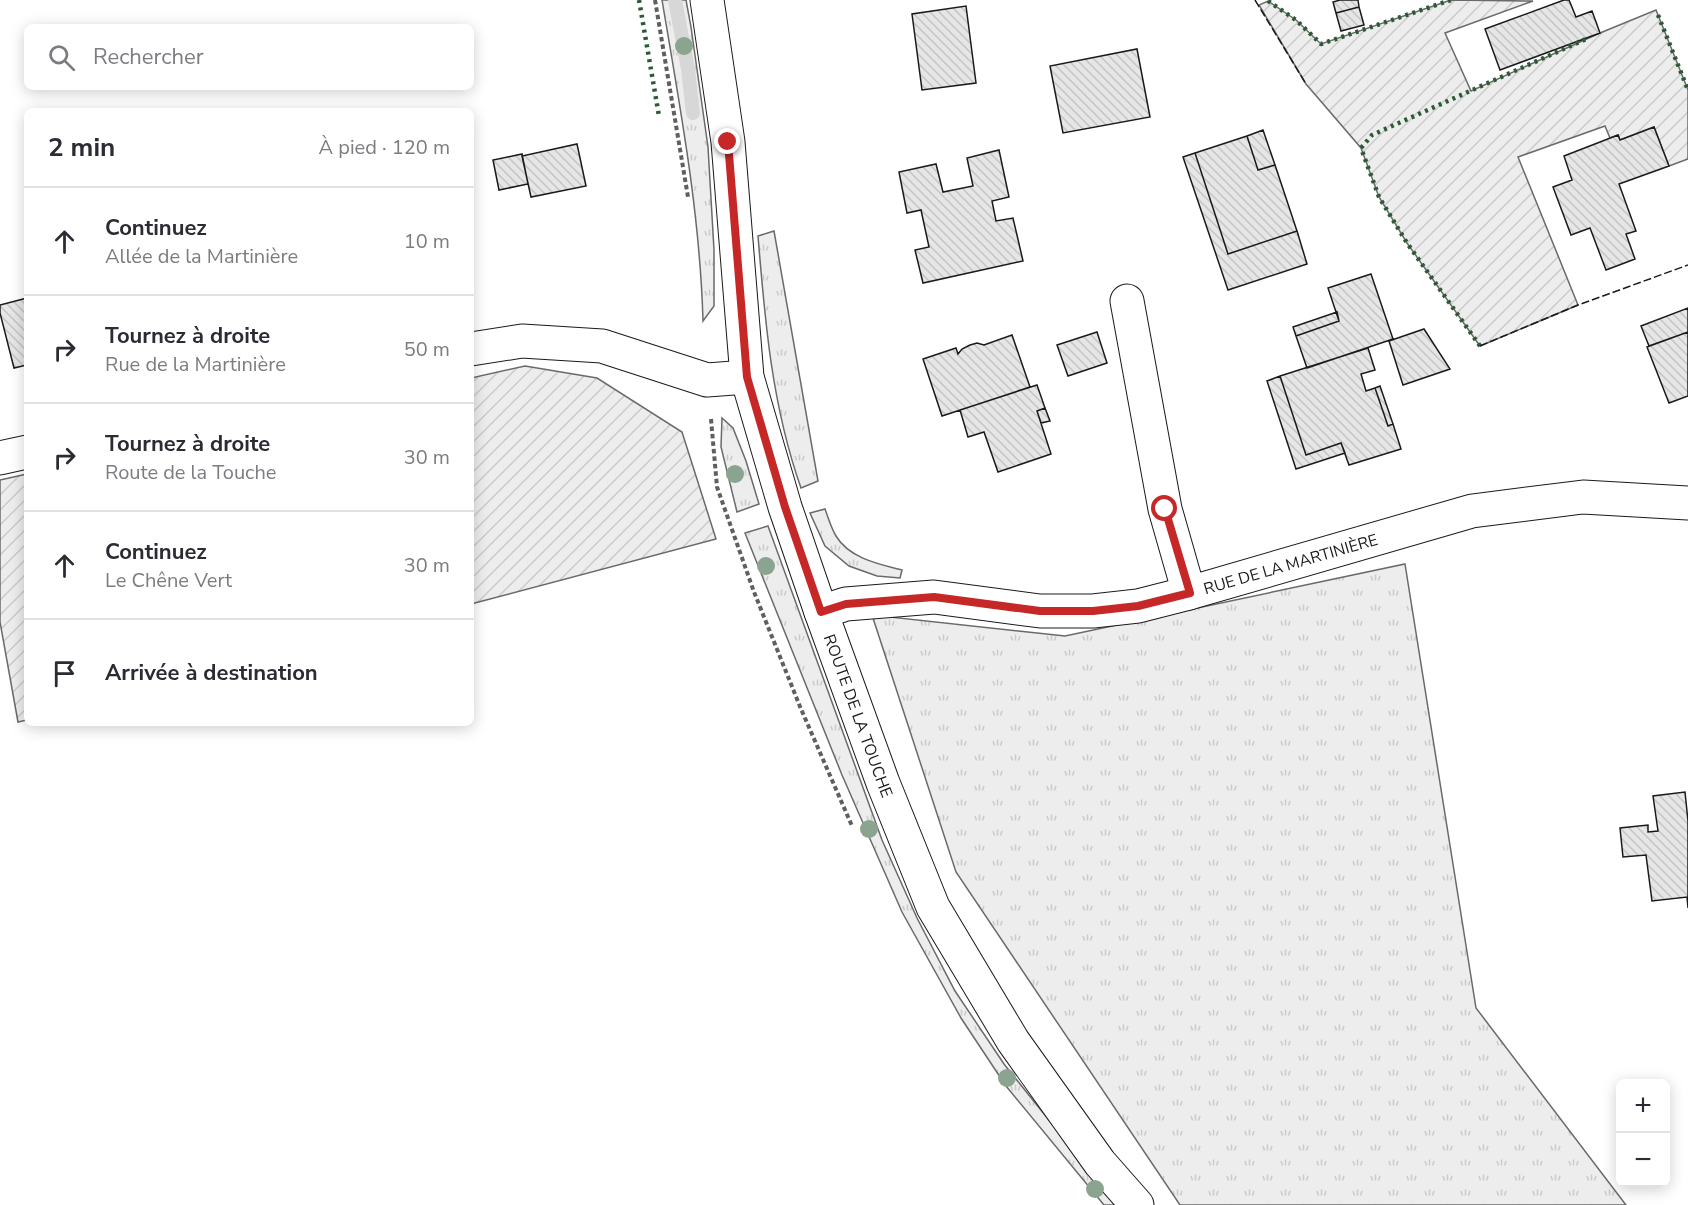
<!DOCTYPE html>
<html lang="fr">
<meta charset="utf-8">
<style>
body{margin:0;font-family:"Nunito Sans",sans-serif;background:#f2f2f3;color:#2b2b33}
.controls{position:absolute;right:18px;bottom:18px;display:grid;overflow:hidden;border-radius:9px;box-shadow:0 3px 15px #0003}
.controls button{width:54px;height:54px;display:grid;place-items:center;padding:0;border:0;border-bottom:2px solid #e1e1e2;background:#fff;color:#2b2b33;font:30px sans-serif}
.stop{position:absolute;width:18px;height:18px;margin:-14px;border:4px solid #c62828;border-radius:50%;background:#fff}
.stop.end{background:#c62828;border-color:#fff;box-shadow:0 2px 6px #0008}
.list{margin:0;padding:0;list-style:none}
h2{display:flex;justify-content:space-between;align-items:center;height:78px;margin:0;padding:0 24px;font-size:26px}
h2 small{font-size:20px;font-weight:400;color:#7c7c81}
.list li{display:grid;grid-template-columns:39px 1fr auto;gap:18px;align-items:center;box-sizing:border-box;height:108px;padding:0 24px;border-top:2px solid #e1e1e2}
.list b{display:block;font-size:22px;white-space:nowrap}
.list p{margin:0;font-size:20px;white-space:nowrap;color:#7c7c81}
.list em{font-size:20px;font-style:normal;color:#7c7c81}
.icon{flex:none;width:33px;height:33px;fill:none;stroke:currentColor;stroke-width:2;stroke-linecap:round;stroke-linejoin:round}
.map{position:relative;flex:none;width:1688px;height:1205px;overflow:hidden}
.search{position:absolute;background:#fff;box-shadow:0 3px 15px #0003;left:24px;top:24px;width:450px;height:66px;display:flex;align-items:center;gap:15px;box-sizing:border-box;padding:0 21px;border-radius:9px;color:#7c7c81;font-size:22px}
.panel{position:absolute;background:#fff;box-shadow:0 3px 15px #0003;left:24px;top:108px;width:450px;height:618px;border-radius:9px}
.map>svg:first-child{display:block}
.grass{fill:url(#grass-tufts);stroke:#6a6a6a;stroke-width:1.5}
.garden{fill:url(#garden-furrows);stroke:#6a6a6a;stroke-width:1.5}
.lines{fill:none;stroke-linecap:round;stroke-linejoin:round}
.stream{stroke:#d7d7d7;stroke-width:14}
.building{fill:url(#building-back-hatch);stroke:#1a1a1a;stroke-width:1.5}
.minor-casing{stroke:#1a1a1a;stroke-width:35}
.path{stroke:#5f5f5f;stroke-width:4;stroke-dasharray:4.5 3;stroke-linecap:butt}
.minor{stroke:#fff;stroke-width:33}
.hedge{stroke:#2b5a34;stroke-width:4.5;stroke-dasharray:3 4.5;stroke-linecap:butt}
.fence{stroke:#1a1a1a;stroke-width:1.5;stroke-dasharray:8 3;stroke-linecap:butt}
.tree{fill:#8aa48f}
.route{stroke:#c62828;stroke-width:8}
.labels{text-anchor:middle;stroke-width:4.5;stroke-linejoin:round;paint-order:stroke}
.street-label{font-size:16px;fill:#1a1a1a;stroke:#fff}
</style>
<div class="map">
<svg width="1688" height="1205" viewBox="0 0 1688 1205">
<defs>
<pattern id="grass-tufts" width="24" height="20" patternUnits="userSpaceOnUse" patternTransform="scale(1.5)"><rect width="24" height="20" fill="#ededed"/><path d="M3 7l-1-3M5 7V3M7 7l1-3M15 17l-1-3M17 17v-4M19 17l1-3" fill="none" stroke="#cbcbcb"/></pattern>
<pattern id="garden-furrows" width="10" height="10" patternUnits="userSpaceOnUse" patternTransform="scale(1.5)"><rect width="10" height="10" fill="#ededed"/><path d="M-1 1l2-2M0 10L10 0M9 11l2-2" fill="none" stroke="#cbcbcb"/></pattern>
<pattern id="building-back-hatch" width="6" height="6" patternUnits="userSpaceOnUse" patternTransform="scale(1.5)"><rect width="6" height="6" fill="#e6e6e6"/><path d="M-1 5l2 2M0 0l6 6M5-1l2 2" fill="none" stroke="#c5c5c5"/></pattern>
</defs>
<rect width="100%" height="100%" fill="#fff"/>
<!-- grass -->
<path class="grass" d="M662,0H686L691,27L708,147L714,250V306L703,321C700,213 680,107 662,0Z
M774,231L818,481L801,488C772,406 765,322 758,236Z
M722,418L733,428L746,461L759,504L737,512L721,447Z
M825,509C828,517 831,528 836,536C849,558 878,564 902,570L900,578L877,576L849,566L825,546L810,513Z
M768,526L882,840L917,918L955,991L1004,1064L1117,1205H1104L1006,1086L961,1018L902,912L842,775L745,533Z
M1405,564L1476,1008L1626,1205H1180L956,872L872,615L1065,636Z"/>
<!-- garden -->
<path class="garden" d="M1451,0L1533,1L1445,33L1471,91L1600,33L1656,10L1688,90V159L1669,166L1654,127L1620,140L1618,135L1610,138L1605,126L1518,157L1578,305L1480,346L1407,243L1379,197L1361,148L1306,84L1259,5L1268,1L1296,20L1321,44Z
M525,366L597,378L682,432L716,539L471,604V378Z
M27,474V720L18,722L0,622V480Z"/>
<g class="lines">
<!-- stream -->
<path class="stream" d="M675,0L688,69L693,113"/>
</g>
<!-- building -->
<path class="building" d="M1340,0H1358L1359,7L1336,13L1333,2Z
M1564,0H1569L1576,17L1592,11L1600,33L1500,70L1485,29Z
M966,6L976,83L922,90L912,14Z
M1359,7L1364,25L1341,31L1336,13Z
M1137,49L1150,117L1063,133L1050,66Z
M1654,127L1669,166L1619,184L1636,231L1626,234L1635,259L1606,270L1590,228L1571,235L1553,187L1572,180L1564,156L1618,135L1620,140Z
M1263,130L1275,165L1258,170L1247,136Z
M1247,136L1258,170L1275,165L1297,231L1228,254L1195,153Z
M577,144L586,186L531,197L522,156Z
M999,150L1009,197L992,201L996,221L1013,218L1023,261L923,283L915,250L929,247L921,210L907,213L899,172L936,164L943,192L973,186L967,158Z
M1195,153L1228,254L1297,231L1307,264L1228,290L1183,157Z
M522,154L528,184L499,190L493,160Z
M1371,274L1393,339L1307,368L1296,336L1339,321L1328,288Z
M27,298V365L14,368L0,313V305Z
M1688,308V332L1649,346L1641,326Z
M1337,312L1339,321L1296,336L1293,327Z
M1424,329L1450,369L1403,385L1389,341Z
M1097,332L1107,363L1068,376L1057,345Z
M1688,332V396L1669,403L1647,347Z
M1012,335L1030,387L942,416L923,359L956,348L958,354L962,349L970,345L977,343L984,345Z
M1368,348L1375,370L1361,374L1366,391L1375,388L1388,426L1393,424L1401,449L1349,465L1341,443L1306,455L1280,376Z
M1280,376L1306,455L1341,443L1345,453L1296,469L1267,381Z
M1037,385L1045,408L1037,411L1051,454L998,472L984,432L968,437L960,410Z
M1380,386L1393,424L1388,426L1375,388Z
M1045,408L1050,421L1041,423L1037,411Z
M1685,792L1688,821V908L1687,897L1652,901L1646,855L1623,857L1620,828L1648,825V832L1658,831L1653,796Z"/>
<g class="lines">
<defs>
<g id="minor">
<path id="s1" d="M707,0L728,142L747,377L785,507L821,612L883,783L933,907L1013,1041L1100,1163L1137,1205"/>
<path d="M1127,301L1165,509L1189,593"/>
<path d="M471,349L522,341L602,346L707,380L747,377"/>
<path d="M0,458L27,452"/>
<path id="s2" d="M821,612L846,604L934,597L1040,611H1093L1138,606L1189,593L1472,511L1583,497L1688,503"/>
</g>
</defs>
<!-- minor casing -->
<use href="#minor" class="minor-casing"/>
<!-- path -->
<path class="path" d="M655,0L688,197
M711,419L717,487L754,592L801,709L852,826"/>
<!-- minor -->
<use href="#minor" class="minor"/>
<!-- hedge -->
<path class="hedge" d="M639,0L659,116
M1268,1L1296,20L1321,44L1451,0
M1658,15L1688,90
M1480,346L1407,243L1379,197L1361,148L1372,135L1586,39"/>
<!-- fence -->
<path class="fence" d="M1255,0L1306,84
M1480,346L1578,305L1688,265"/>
</g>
<!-- trees -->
<g class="tree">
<circle cx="684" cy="46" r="9"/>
<circle cx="735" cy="474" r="9"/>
<circle cx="766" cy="566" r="9"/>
<circle cx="869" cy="829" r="9"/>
<circle cx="1007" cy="1078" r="9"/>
<circle cx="1095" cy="1189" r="9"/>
</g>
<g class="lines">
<!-- route -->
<path class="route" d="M728,142L747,377L785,507L821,612L846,604L934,597L1040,611H1093L1138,606L1190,593L1165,509"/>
</g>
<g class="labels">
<!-- street labels -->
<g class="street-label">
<text dy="6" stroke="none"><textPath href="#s2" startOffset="478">RUE DE LA MARTINIÈRE</textPath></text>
<text dy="6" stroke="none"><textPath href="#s1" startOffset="736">ROUTE DE LA TOUCHE</textPath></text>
</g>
</g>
</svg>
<div class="controls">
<button>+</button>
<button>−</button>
</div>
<div class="stop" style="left:1165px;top:509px"></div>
<div class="stop end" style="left:728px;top:142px"></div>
<div class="search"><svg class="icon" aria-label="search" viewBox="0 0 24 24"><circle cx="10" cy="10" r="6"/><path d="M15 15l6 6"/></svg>Rechercher</div>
<section class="panel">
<h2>2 min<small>À pied · 120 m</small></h2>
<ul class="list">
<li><svg class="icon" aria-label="ahead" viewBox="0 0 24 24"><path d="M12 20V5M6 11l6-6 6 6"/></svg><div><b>Continuez</b><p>Allée de la Martinière</p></div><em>10 m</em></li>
<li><svg class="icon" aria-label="right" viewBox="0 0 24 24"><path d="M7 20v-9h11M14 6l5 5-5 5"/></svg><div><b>Tournez à droite</b><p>Rue de la Martinière</p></div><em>50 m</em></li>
<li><svg class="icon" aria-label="right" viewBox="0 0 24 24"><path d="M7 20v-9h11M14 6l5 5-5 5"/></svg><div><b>Tournez à droite</b><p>Route de la Touche</p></div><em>30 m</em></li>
<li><svg class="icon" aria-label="ahead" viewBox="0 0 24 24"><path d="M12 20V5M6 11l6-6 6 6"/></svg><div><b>Continuez</b><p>Le Chêne Vert</p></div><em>30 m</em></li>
<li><svg class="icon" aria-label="arrive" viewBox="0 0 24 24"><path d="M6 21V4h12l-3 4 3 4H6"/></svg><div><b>Arrivée à destination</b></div></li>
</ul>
</section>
</div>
